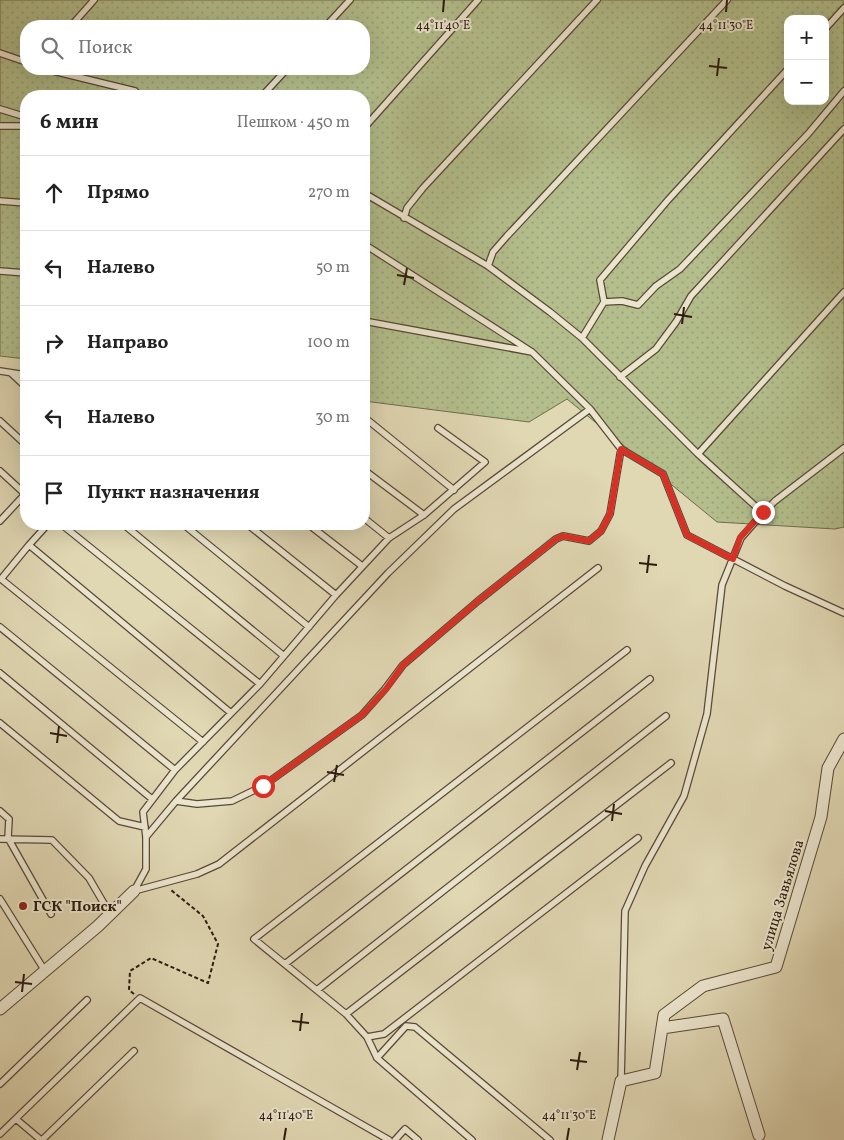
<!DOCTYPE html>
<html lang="ru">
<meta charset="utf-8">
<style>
body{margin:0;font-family:Vollkorn,serif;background:#f6f6f6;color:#222}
.controls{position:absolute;right:15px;top:15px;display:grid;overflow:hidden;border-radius:10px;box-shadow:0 5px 20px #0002}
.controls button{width:45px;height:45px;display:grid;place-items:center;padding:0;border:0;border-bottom:1px solid #e0e0e0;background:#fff;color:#222;font:25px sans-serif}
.stop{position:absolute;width:15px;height:15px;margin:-11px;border:4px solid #d93025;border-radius:50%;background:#fff}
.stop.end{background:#d93025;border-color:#fff;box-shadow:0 1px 5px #0008}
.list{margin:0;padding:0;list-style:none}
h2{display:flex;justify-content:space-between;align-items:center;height:65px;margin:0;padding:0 20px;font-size:21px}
h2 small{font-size:16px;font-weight:400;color:#767676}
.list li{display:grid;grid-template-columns:32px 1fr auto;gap:15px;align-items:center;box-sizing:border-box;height:75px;padding:0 20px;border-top:1px solid #e0e0e0}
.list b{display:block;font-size:19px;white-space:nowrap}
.list em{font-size:16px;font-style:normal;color:#767676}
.icon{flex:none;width:28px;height:28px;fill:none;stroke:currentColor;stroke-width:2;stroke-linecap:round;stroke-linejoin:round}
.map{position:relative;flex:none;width:844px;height:1140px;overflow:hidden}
.search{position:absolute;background:#fff;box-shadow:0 5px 20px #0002;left:20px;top:20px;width:350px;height:55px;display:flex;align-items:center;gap:12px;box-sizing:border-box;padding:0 18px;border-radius:20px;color:#767676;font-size:19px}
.panel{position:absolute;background:#fff;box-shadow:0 5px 20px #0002;left:20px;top:90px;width:350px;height:440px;border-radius:20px}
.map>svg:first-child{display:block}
.garden{fill:url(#garden-dots);stroke:#6f6c4c;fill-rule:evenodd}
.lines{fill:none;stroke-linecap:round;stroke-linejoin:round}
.service-casing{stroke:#584936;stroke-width:8}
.minor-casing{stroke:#584936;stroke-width:13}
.path{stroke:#2b1a0d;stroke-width:2;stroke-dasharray:4 2.5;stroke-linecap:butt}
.service{stroke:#ebe5ce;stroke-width:5.5}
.minor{stroke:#ebe5ce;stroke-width:11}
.route{stroke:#d93025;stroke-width:6}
.ticks{fill:none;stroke:#2b1a0d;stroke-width:2}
.poi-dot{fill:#8f2418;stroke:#ebe5ce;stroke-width:2}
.labels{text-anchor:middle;stroke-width:4;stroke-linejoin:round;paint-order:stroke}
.street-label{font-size:15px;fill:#2b1a0d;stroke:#ebe5ce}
.poi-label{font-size:15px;font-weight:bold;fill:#2b1a0d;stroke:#ebe5ce;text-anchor:start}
.ticks-label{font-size:12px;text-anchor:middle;fill:#2b1a0d;stroke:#ebe5ce;stroke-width:4;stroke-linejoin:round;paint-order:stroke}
</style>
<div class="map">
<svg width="844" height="1140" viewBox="0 0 844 1140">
<defs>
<pattern id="garden-dots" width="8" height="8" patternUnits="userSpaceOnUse" patternTransform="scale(1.25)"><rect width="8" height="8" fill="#b3be8c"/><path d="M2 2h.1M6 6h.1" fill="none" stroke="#9aa378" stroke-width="1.8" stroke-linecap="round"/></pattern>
</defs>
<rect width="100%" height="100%" fill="#e0d7b3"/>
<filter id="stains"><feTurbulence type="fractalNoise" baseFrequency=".004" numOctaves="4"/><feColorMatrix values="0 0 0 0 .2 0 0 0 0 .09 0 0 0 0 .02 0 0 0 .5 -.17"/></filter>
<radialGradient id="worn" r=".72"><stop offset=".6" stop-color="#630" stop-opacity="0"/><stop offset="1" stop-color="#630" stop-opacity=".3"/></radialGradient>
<!-- garden -->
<path class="garden" d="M0,0H844V527L835,529L717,522L567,399L529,422L364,401V96H26V359L0,356ZM788,19H825V101H788ZM26,26H364V69H26Z"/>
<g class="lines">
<defs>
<path id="service" d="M71,26L94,0
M326,26L350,0
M825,29L844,8
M0,53L26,62
M45,69L135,91L140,96
M262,96L287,69
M0,109L26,117
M0,126H26
M364,128L478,0
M364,193L488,266L550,312L582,338L698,454L763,513L775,501L844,448
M0,201L26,203
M404,218L407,208L423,188L597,0
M364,244L532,352L364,321
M488,266L493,252L507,236L727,0
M0,271L26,273
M604,302L600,280L668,200L788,69
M582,338L604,302L622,301L638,305L656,286L680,269L808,134L844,91
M0,371L26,375
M11,373L26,387
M620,377L656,349L676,322L691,296L844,129
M364,417L454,490
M0,421L26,445
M621,449L663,474L687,535L785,586L844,613
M698,454L844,292
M364,470L424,515
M0,471L25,494
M364,518L389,538
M0,521L26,493
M48,524L29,545L231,713
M61,524L260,684
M123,524L284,656
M183,524L309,627
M247,524L336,595
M308,524L362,566
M29,545L1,579L203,742
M0,627L175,770
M0,673L152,799
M0,723L119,821L145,827
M176,801L388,573L454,509L590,409
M0,811L9,819L8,838L51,914
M146,837L176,801L197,804L232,801L263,786L362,715L385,689L403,665L478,601L556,539L563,536L589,541L601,531L610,514L621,449L590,409L532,352
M0,839L52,840L89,878L110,914
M134,891L146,869V837L143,812L175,770L260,684L336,595L389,538L424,515L485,462L438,428
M134,891L197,874L219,864L598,568
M0,899L45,971
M285,964L650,679
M317,990L666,716
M346,1014L671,763
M367,1037L384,1034L638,838
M377,1058L406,1026L415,1027L550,1140
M621,1081L625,911L645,866L684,796L707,714L722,585L741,538L763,513
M0,1084L87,1000
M16,1119L41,1140
M0,1134L140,998L389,1140
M42,1140L134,1051
M395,1140L405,1129L418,1140
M472,1140L377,1058L367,1037L346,1014L254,939L627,650"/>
<path id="minor" d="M0,1009L98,926L134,891
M662,1028L723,1019L759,1135
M608,1140L621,1081L655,1073L664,1015L703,986L776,967L821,817L828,768L844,739"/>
</defs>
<!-- service casing -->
<use href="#service" class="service-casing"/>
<!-- minor casing -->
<use href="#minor" class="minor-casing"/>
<!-- path -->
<path class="path" d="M134,994L129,990L130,971L151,958L208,983L218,944L203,916L171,890"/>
<!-- service -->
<use href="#service" class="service"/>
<!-- minor -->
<use href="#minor" class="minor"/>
</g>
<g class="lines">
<!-- route -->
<path class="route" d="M263,786L362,715L386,689L403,665L478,601L556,539L563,536L589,541L601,531L610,514L621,449L663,474L687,535L733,559L740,538L763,512"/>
</g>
<!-- ticks -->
<path class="ticks" d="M443,12L444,0M726,12L727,0M709,66L727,68M717,76L719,58M397,275L414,278M404,285L407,268M674,314L692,317M682,324L684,307M639,563L657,565M647,573L649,555M50,733L67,736M57,743L59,726M327,772L344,775M334,782L337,765M605,811L622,814M612,821L614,804M15,982L32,984M22,992L24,974M292,1021L309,1023M300,1031L302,1013M570,1060L587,1062M577,1070L580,1052M284,1140L286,1128M567,1140L569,1128"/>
<!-- markers -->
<circle class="poi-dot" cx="23" cy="906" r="5"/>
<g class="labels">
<!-- street labels -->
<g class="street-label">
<text transform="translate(782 895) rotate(-73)" y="5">улица Завьялова</text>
</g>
<!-- poi labels -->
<g class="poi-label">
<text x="33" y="911">ГСК "Поиск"</text>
</g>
</g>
<g class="ticks-label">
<text x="443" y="29">44°11'40"E</text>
<text x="726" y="29">44°11'30"E</text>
<text x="286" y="1119">44°11'40"E</text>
<text x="569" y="1119">44°11'30"E</text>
</g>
<rect width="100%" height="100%" filter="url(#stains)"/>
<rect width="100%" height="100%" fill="url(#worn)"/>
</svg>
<div class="controls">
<button>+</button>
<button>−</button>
</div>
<div class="stop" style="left:263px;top:786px"></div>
<div class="stop end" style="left:763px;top:512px"></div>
<div class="search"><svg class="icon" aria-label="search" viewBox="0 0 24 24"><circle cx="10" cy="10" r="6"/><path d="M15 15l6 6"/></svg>Поиск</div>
<section class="panel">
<h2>6 мин<small>Пешком · 450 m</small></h2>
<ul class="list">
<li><svg class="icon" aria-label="ahead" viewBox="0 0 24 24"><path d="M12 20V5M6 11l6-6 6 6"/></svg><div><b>Прямо</b></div><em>270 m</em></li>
<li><svg class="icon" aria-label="left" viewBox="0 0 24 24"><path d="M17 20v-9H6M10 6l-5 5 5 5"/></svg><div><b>Налево</b></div><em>50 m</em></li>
<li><svg class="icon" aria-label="right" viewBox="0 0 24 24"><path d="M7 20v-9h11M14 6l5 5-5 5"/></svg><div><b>Направо</b></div><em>100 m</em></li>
<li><svg class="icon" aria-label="left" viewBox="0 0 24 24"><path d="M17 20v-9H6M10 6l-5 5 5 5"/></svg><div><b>Налево</b></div><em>30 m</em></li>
<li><svg class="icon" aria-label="arrive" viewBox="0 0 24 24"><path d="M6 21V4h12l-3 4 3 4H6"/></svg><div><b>Пункт назначения</b></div></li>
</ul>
</section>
</div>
